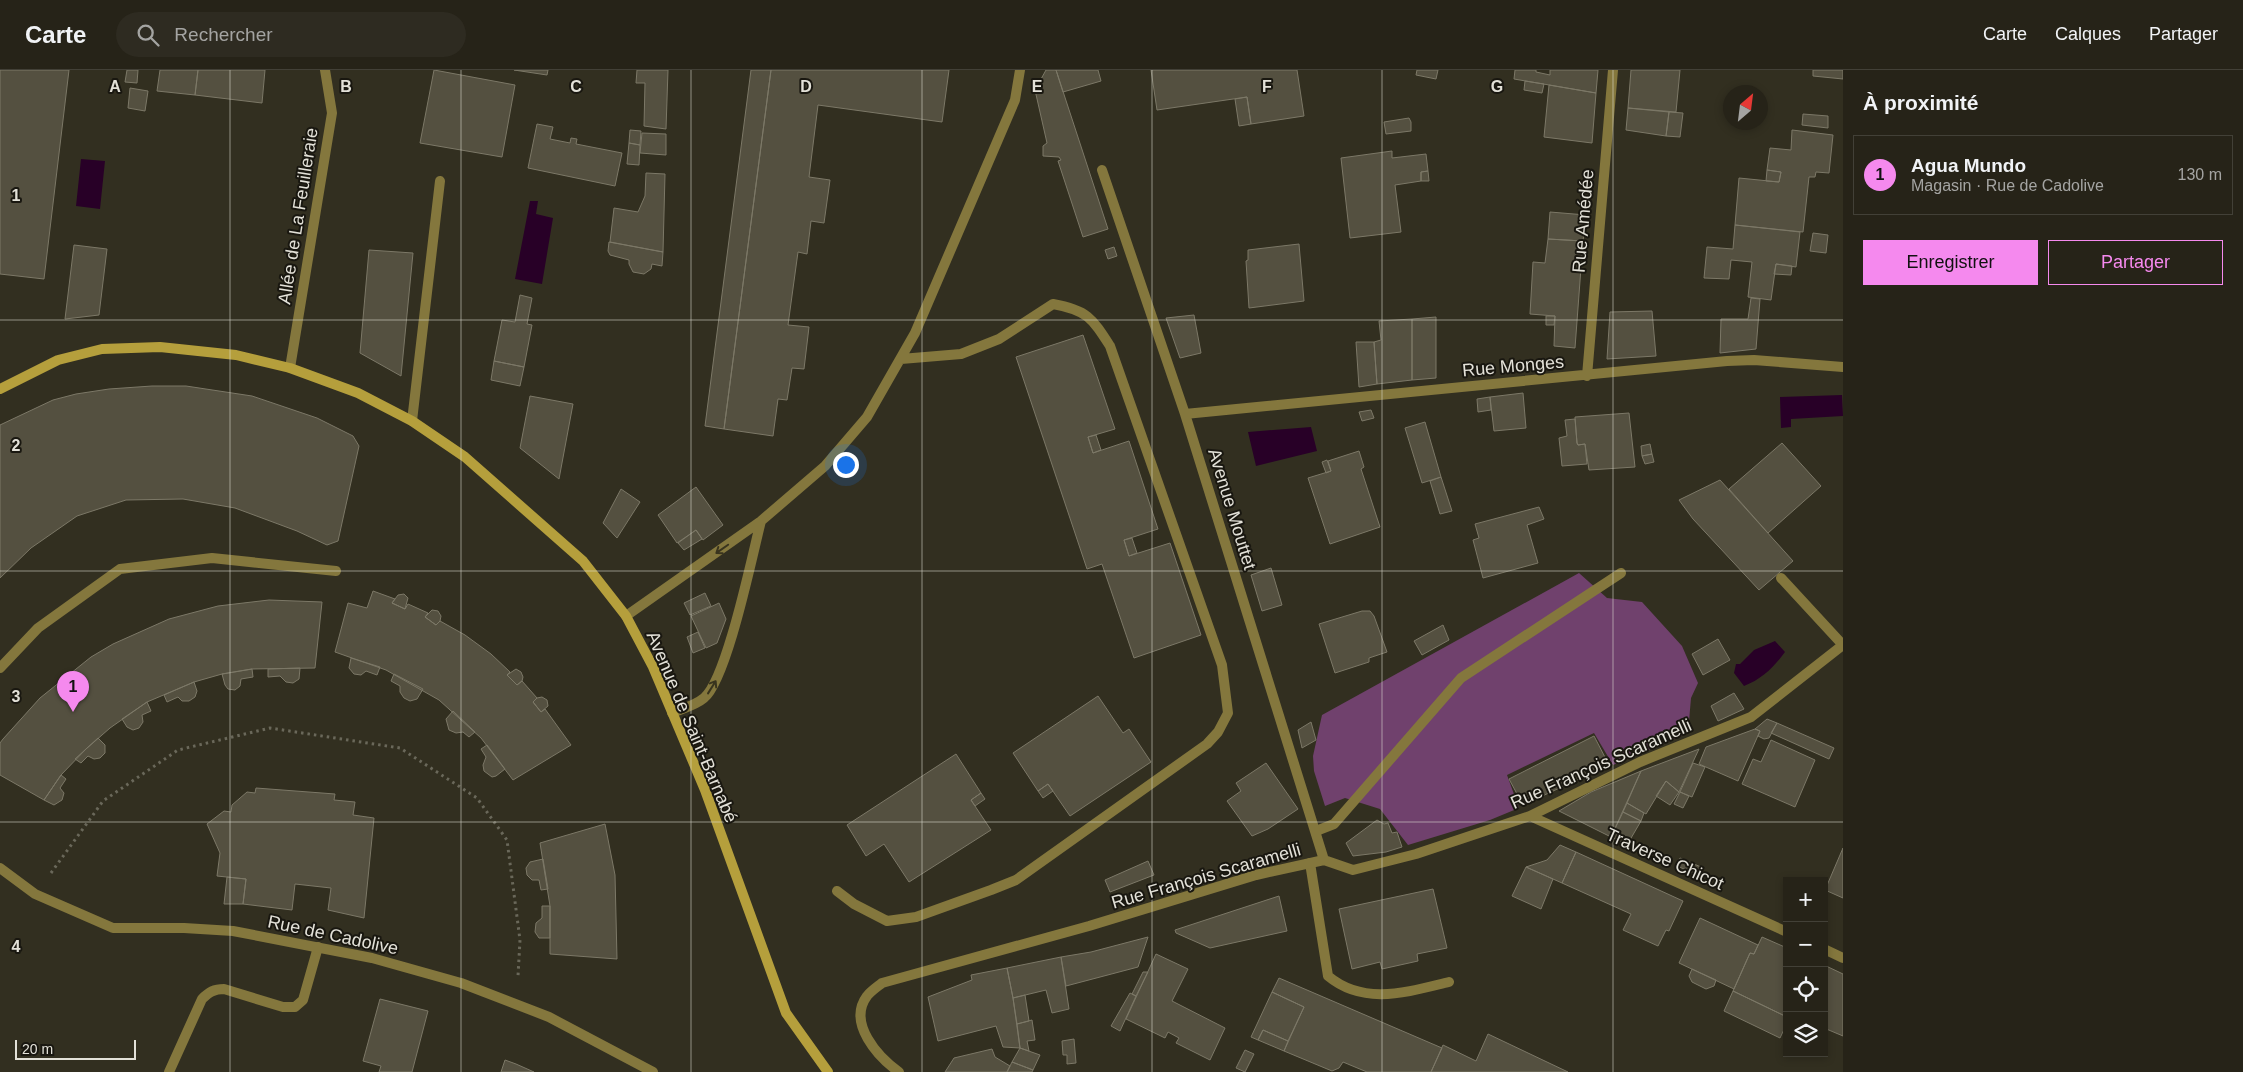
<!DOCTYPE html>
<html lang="fr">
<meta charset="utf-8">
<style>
body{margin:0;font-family:Arial,sans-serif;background:#2e2b21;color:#f1f3f6}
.controls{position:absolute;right:15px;bottom:15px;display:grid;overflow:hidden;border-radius:0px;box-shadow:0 2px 8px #0003}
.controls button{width:45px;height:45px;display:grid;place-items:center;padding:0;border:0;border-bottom:1px solid #424037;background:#262318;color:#f1f3f6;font:25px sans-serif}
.compass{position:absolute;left:1723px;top:15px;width:45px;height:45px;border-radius:50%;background:#262318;box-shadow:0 2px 8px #0003;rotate:28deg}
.scale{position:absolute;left:15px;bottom:12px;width:121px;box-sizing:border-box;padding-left:5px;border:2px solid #e3e1d8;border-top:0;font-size:14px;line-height:18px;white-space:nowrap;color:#e3e1d8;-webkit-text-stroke:4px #191710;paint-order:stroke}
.you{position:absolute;left:845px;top:394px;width:18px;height:18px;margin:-12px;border:4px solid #fff;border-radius:50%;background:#1a73e8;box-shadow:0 0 0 8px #1a73e833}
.badge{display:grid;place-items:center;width:32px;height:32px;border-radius:50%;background:#f589ee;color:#111;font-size:16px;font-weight:700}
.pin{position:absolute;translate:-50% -41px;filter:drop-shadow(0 1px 2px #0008)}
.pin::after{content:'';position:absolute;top:26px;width:18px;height:15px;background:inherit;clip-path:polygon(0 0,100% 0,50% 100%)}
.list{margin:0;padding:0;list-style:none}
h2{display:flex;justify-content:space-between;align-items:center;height:65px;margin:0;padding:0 20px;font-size:21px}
h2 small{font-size:16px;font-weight:400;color:#a4a4a2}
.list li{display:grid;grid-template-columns:32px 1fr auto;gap:15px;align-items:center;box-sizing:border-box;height:80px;margin:0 10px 10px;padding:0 10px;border:1px solid #424037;border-radius:0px}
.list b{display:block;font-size:19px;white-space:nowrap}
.list p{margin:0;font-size:16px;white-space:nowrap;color:#a4a4a2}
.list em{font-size:16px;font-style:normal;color:#a4a4a2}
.actions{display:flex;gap:10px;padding:15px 20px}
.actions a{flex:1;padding:11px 0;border:1px solid #f589ee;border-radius:0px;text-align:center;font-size:18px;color:#f589ee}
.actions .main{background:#f589ee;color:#111}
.icon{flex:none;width:28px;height:28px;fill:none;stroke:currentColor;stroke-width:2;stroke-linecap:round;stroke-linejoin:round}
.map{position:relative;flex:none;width:1843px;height:1002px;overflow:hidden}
header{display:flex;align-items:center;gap:30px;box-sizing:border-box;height:70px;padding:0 25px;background:#262318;border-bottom:1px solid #424037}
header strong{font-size:24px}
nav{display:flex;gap:28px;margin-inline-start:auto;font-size:18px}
.search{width:350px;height:45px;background:#2e2b21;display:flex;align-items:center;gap:12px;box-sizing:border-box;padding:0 18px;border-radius:28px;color:#a4a4a2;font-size:19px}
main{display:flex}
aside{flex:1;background:#262318}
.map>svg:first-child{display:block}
.green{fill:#70416d}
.water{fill:#280027}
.building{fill:#545040;stroke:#7c7867}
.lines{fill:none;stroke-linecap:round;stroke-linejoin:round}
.path{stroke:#6a685a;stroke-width:3;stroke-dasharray:2.5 4;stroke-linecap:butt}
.lane{stroke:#84773d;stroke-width:10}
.street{stroke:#84773d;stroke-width:10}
.secondary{stroke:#b59f3c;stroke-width:10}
.oneway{stroke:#39341e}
.grid{fill:none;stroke:#e3e1d8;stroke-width:1;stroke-opacity:0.55}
.labels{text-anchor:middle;stroke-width:4;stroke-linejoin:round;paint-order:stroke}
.street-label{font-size:18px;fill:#e3e1d8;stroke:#191710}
.grid-label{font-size:16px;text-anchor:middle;font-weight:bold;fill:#e3e1d8;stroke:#191710;stroke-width:4;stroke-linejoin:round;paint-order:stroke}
</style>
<header>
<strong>Carte</strong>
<div class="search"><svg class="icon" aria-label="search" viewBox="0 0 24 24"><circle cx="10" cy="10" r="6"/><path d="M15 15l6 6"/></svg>Rechercher</div>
<nav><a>Carte</a><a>Calques</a><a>Partager</a></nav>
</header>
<main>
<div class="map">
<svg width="1843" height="1002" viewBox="0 0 1843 1002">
<rect width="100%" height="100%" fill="#322f20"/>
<!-- green -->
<path class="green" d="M1579,503L1607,528L1642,532L1682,576L1698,613L1691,628L1688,663L1613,695L1594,663L1507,705L1519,738L1490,750L1408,775L1380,739L1345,728L1325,736L1314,701L1313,686L1322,645Z"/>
<!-- water -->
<path class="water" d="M81,89L105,91L100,139L76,136Z
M530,131H538L536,144L553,148L542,214L515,209Z
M1842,325L1843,346L1791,349V357L1781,358L1780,327Z
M1311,357L1317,381L1256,396L1248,362Z
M1775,571L1785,582C1774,597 1762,609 1744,616L1734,603L1736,594H1740L1754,580Z"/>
<!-- building -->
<path class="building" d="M0,0H69L44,209L0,204Z
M127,0H138L137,13L125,12Z
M160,0H198L195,25L157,21Z
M198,0H265L262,33L195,25Z
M434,0L515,15L502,87L420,73Z
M514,0H548L547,5Z
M637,0H668L666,59L644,56L645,13H636Z
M751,0H771L724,359L705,356Z
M771,0H949L942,52L818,35L809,107L830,110L824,153L811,151L807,184L798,182L788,255L809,257L804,299L792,298L787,330L778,329L773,366L724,359Z
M1046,0H1056L1108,159L1083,167L1058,91L1061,90L1059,87L1043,86V76L1047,73L1035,20Z
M1056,0H1098L1101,11L1063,22Z
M1151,0H1297L1304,46L1251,54L1247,27L1157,40Z
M1417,0H1438L1436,9L1416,5Z
M1515,0H1536V2L1550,5V0H1598L1596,23L1514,9Z
M1631,0H1680L1676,42L1628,38Z
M1813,0H1843V9L1813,6Z
M1525,11L1544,14L1542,23L1524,20Z
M1549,15L1596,23L1592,73L1544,67Z
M130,18L148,21L145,41L128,38Z
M1247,27L1251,54L1239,56L1235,29Z
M1628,38L1669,42L1666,66L1626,60Z
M1669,42L1683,43L1680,67L1666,66Z
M1803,44L1828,46V58L1802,55Z
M1409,48L1411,52V61L1386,64L1384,52Z
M537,54L553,57L550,69L570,73L571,68L577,69L576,74L622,83L615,116L528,98Z
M630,60L641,61L640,75L629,73Z
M1792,60L1833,65L1829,103L1816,102L1815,107H1809L1803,162L1735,155L1739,108L1779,112L1781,102L1767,100L1770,78L1791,80Z
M642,63L666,64V85L640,83Z
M629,73L640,75L639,95L627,94Z
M1392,81V88L1426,84L1428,101L1421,102V111L1395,115L1401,162L1350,168L1341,88Z
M1767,100L1781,102L1779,112L1766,111Z
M1428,101L1429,111H1421V102Z
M646,103L665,104L663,182L610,172L614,138L638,142L645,126Z
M1550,142L1586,145L1583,171L1548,169Z
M1735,155L1800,162L1796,197L1776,194L1771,230L1748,227L1752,192L1731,190L1729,209L1704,208L1707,177L1733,179Z
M1813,163L1828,165L1826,183L1810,181Z
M1548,169L1583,171L1575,278L1554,276L1555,246L1530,244L1533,192L1545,193Z
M609,172L663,182L662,196L652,194L651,199L644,204L633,202L629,194V190L610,185L608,181Z
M1299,174L1304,231L1249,238L1246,191L1248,190V180Z
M74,175L107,179L99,245L65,249Z
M1114,177L1117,186L1108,189L1105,180Z
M369,180L413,183L401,306L360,283Z
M1776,194L1792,196L1791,205L1774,204Z
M520,225L532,228L527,254L532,255L524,297L494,291L502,250L515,252Z
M1751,228L1760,229L1756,279L1720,283L1721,249H1748Z
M1652,241L1656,286L1607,289L1610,242Z
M1194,245L1201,283L1180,288L1166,248Z
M1546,246H1555L1554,255H1546Z
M1436,247V308L1412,310V249Z
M1412,249V310L1377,314L1374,272L1381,270L1379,251Z
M1083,265L1115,359L1088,367L1093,383L1129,371L1158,459L1124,470L1129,486L1170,473L1201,565L1134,588L1102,494L1087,499L1016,287Z
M1356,272H1374L1377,314L1359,317Z
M494,291L524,297L520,316L491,310Z
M152,316H186L252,326L317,348L353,366L359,376L338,471L327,475L297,461L235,438L183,429L126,430L77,446L31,478L0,508V355L53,330L76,324L109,319Z
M1523,323L1526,358L1494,361L1490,327Z
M530,326L573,334L559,409L520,378Z
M1490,327L1491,340L1478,342L1477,329Z
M1371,340L1374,348L1362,351L1359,342Z
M1629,343L1635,397L1589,400L1585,374L1578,375L1577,373L1575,347Z
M1575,349L1577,373L1578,375L1585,374L1587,394L1562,396L1559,368L1567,366L1565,350Z
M1425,352L1441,407L1422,413L1405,358Z
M1096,365L1101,380L1093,383L1088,367Z
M1782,373L1821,416L1768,463L1729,419Z
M1650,374L1652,384L1642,386L1641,376Z
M1359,381L1364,397L1361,399L1380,457L1330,474L1308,408L1331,401L1328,391Z
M1652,384L1654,392L1645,394L1642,386Z
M1327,390L1331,401L1326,403L1322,392Z
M1441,407L1452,441L1440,444L1430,411Z
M1720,410L1793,491L1759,520L1693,449L1679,430Z
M696,417L723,455L703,470L696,460L677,473L658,445Z
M621,419L640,432L617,468L603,453Z
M1539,437L1544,449L1527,455L1538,493L1483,508L1473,470L1479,468L1475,454Z
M696,460L702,469L684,480L678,473Z
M1132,468L1137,483L1129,486L1124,470Z
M1271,498L1282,535L1262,541L1251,505Z
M373,521L395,529L392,533L405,539L408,534L428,543L425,547L436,555L440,551L465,565L491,584L510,602L507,605L517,615L522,611L537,628L533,632L541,642L545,639L571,675L513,710L481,668L439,630L386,600L335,582L348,533L367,538Z
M705,523L711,536L690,545L684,533Z
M404,524L408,528L405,539L392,533L398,525Z
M269,530L322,532L315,598L252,599L222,604L194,612L147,632L110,658L86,679L61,705L44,730L0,705V673L3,669L40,628L91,587L113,574L169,549L218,536Z
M719,533L726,549L717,573L706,578L691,546Z
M432,540L438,541L441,546L440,551L436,555L425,547Z
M1362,541H1370L1374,546L1387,582L1369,588V592L1335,603L1319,554Z
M1443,555L1449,570L1422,585L1414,571Z
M698,562L705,578L693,583L687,567Z
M1718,569L1730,590L1703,605L1692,584Z
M351,588L380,597L377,605L366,601L361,605L354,604L349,598Z
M300,598L299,609L293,613L286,612L280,606L268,607V599Z
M252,599L253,607L241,609L240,616L235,620L228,619L225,615L222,604Z
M516,599L521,602L523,607L522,611L517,615L507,605Z
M394,604L423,619L417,629L410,631L404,628L400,622V616L391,611Z
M194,612L197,621L195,627L189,631H182L178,627L167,632L164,625Z
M1734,623L1744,639L1718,651L1711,636Z
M1098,626L1123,663L1129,659L1151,692L1070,746L1048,714L1038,721L1013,683Z
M542,627L547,630L548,636L541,642L533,632L537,628Z
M147,632L151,641L142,645L143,652L139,658L133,660L127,657L122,649Z
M453,641L475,662L469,667L463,662L456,663L449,660L446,649Z
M1767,649L1777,653L1769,668L1764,669L1758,666L1760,661L1755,659Z
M1311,652L1316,670L1302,678L1298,660Z
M1777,653L1834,678L1829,689L1771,663Z
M1755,659L1760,661L1738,711L1699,694L1706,677Z
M1594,666L1609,695L1523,735L1509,709Z
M98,668L105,675V683L100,688L94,689L88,686L81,693L75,689Z
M1771,670L1815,690L1795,737L1742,714L1753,689L1761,692Z
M487,675L505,699L496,706L492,707L484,701L483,695L486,687L481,679Z
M1699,679L1679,722L1666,711L1646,744L1627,733L1641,701Z
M956,684L981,723L971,730L991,760L909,812L884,774L866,786L847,755Z
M1266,693L1298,739L1268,759L1252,766L1227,731L1241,721L1236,713Z
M1693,693L1705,697L1692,727L1680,722Z
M1641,701L1611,767L1559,741L1591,722Z
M61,705L66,709L60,718L64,723L62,730L54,735L44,730Z
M1666,711L1679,722L1670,735L1656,726Z
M1048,714L1053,721L1043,728L1038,721Z
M256,718L335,724L334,730L355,732L353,745L374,748L364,848L328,840L331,818L295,814L292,840L243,834L246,809L217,806L220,783L207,754L224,741L231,742L232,735L247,722L255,723Z
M1680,722L1689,726L1683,738L1674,734Z
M981,723L985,729L975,736L971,730Z
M1627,733L1644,743L1641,751L1623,742Z
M1623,742L1641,751L1627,775L1611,767Z
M1377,750L1384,754L1388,753L1392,763L1397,762L1402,777L1386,782L1353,786L1346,773Z
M605,754L615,805L617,889L550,884V836L540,773Z
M1560,775L1576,782L1562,813L1526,797L1547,790Z
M1843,778V828L1825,820Z
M1576,782L1683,831L1669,861L1666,860L1658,876L1623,860L1631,844L1562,813Z
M1680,788L1701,797L1698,805L1677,796Z
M543,789L548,819L541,820L539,810H532L527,805L526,798L530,792Z
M1148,791L1154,805L1110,822L1105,810Z
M1526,797L1553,809L1541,839L1512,826Z
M227,807L246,809L243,834H224Z
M1433,819L1447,878L1417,884L1418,891L1382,899L1380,892L1352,899L1339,839Z
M1279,826L1287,861L1210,878L1176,863L1175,860Z
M542,836H550V868H539L535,862L536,853L542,848Z
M1700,848L1758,875L1754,884L1750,883L1734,919L1679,893Z
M1148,867L1138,897L1066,916L1061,887L1091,882Z
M1762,867L1787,878V947L1733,921L1750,883L1754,884Z
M1156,884L1188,899L1172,931L1225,958L1210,990L1176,973L1179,968L1168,962L1165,968L1126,949Z
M1061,887L1069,939L1052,943L1046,920L1013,928L1007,898Z
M1824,895L1843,904V966L1824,958Z
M1007,898L1013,928L1020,978L1003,977L996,956L938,971L928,927L972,910L971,905Z
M1692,899L1716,910L1714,916L1706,919L1692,912L1689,906Z
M1143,902H1148L1136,926L1132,924Z
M1279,908L1442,978L1431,1002H1367L1343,992L1339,998L1332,1001L1284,981L1304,937L1272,922Z
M1733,921L1787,947V953L1780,968L1724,941Z
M1272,922L1304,937L1288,971L1263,960L1258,970L1251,967Z
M1130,923L1136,926L1120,961L1111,956Z
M1025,925L1029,951L1017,954L1013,928Z
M380,929L428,941L412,1002H379L381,996L363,991Z
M1032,950L1035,970L1027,971L1029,981L1020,978L1017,954Z
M1263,960L1288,971L1284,981L1258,970Z
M1488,964L1568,1002H1431L1443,975L1476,991Z
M1074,969L1076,993L1067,994V985H1063L1062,971Z
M1020,978L1040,985L1033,1000L1012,992Z
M992,979L995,987L1010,996L1007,1002H945L954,988Z
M1245,980L1254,984L1245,1002L1236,998Z
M505,990L516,994L534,1002H501Z
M1012,992L1033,1000L1032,1002H1007Z"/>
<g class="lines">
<!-- path -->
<path class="path" d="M51,803L103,731L178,680L270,658L400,678L477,728L507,770L520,870L518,906"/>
<!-- lane -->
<path class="lane" d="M412,351L440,111
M1781,508L1843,575
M626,546L761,451L825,396L867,347L915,263L1015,30L1020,0
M0,598L38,558L120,499L212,488L336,501
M672,643C682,639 696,635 704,628C727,609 752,486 761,451
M1316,761L1334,754L1461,608L1621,503
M1310,793L1328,906C1364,936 1407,922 1449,912
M837,821L854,834L887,851L916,847L991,820L1016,810L1207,674L1218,662L1228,643L1222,595L1110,276C1092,248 1087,240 1053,234L999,269L961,284L901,289
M169,1002L202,929C209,922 214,919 224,919L283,937H295L303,930L318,877"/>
<!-- street -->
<path class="street" d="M1102,100L1185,344L1324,790
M290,298L332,43L325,0
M1587,306L1613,0
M1185,344L1727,291L1754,290L1843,297
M1530,746L1787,862
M0,798L35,824L113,858H184L233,861L372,888L461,913L549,947L653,1002
M1824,879L1843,888
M899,1002C878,987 847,953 867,926C871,921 877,917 882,913L1089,856L1256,805L1324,790L1353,800L1416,784L1530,746L1640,692L1751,647L1843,575"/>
<!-- secondary -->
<path class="secondary" d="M0,319L58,290L102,279L160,277L236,285L290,298L358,323L412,351L465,387L583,491L626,546L653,597L705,720L786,943L828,1002"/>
</g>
<!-- one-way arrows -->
<defs><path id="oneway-shaft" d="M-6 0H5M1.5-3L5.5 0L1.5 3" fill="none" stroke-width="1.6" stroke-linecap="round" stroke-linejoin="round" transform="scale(1.25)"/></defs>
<g class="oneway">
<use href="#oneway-shaft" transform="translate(722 479) rotate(145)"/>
<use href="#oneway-shaft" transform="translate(712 617) rotate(-58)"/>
</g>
<!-- grid -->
<path class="grid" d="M230,0V1002M461,0V1002M691,0V1002M922,0V1002M1152,0V1002M1382,0V1002M1613,0V1002M0,250H1843M0,501H1843M0,752H1843"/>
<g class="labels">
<!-- street labels -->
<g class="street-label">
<text transform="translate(298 146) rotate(-81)" y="6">Allée de La Feuilleraie</text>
<text transform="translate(1583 151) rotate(-85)" y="6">Rue Amédée</text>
<text transform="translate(1513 296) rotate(-5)" y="6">Rue Monges</text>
<text transform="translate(1232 439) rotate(73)" y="6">Avenue Mouttet</text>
<text transform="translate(692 657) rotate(67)" y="6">Avenue de Saint-Barnabé</text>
<text transform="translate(1601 694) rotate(-24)" y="6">Rue François Scaramelli</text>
<text transform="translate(1665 789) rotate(24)" y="6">Traverse Chicot</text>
<text transform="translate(1206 806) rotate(-16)" y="6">Rue François Scaramelli</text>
<text transform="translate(333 865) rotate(12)" y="6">Rue de Cadolive</text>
</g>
</g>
<g class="grid-label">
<text x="115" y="22">A</text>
<text x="346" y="22">B</text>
<text x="576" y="22">C</text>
<text x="806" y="22">D</text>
<text x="1037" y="22">E</text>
<text x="1267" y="22">F</text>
<text x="1497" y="22">G</text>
<text x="16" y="131">1</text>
<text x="16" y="381">2</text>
<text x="16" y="632">3</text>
<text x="16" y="882">4</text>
</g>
</svg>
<div class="controls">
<button>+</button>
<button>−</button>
<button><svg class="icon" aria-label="locate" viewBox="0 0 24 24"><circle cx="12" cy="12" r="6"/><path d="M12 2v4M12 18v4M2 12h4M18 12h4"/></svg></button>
<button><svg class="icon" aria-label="layers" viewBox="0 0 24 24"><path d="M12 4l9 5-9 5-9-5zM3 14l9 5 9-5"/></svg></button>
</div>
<svg class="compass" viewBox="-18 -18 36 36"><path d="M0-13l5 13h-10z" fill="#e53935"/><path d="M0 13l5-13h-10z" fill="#a4a4a2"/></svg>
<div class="scale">20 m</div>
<div class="you"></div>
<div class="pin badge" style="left:73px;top:642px">1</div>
</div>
<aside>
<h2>À proximité<small></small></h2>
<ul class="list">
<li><span class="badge">1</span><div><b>Agua Mundo</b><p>Magasin · Rue de Cadolive</p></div><em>130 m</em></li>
</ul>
<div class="actions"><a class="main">Enregistrer</a><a>Partager</a></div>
</aside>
</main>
